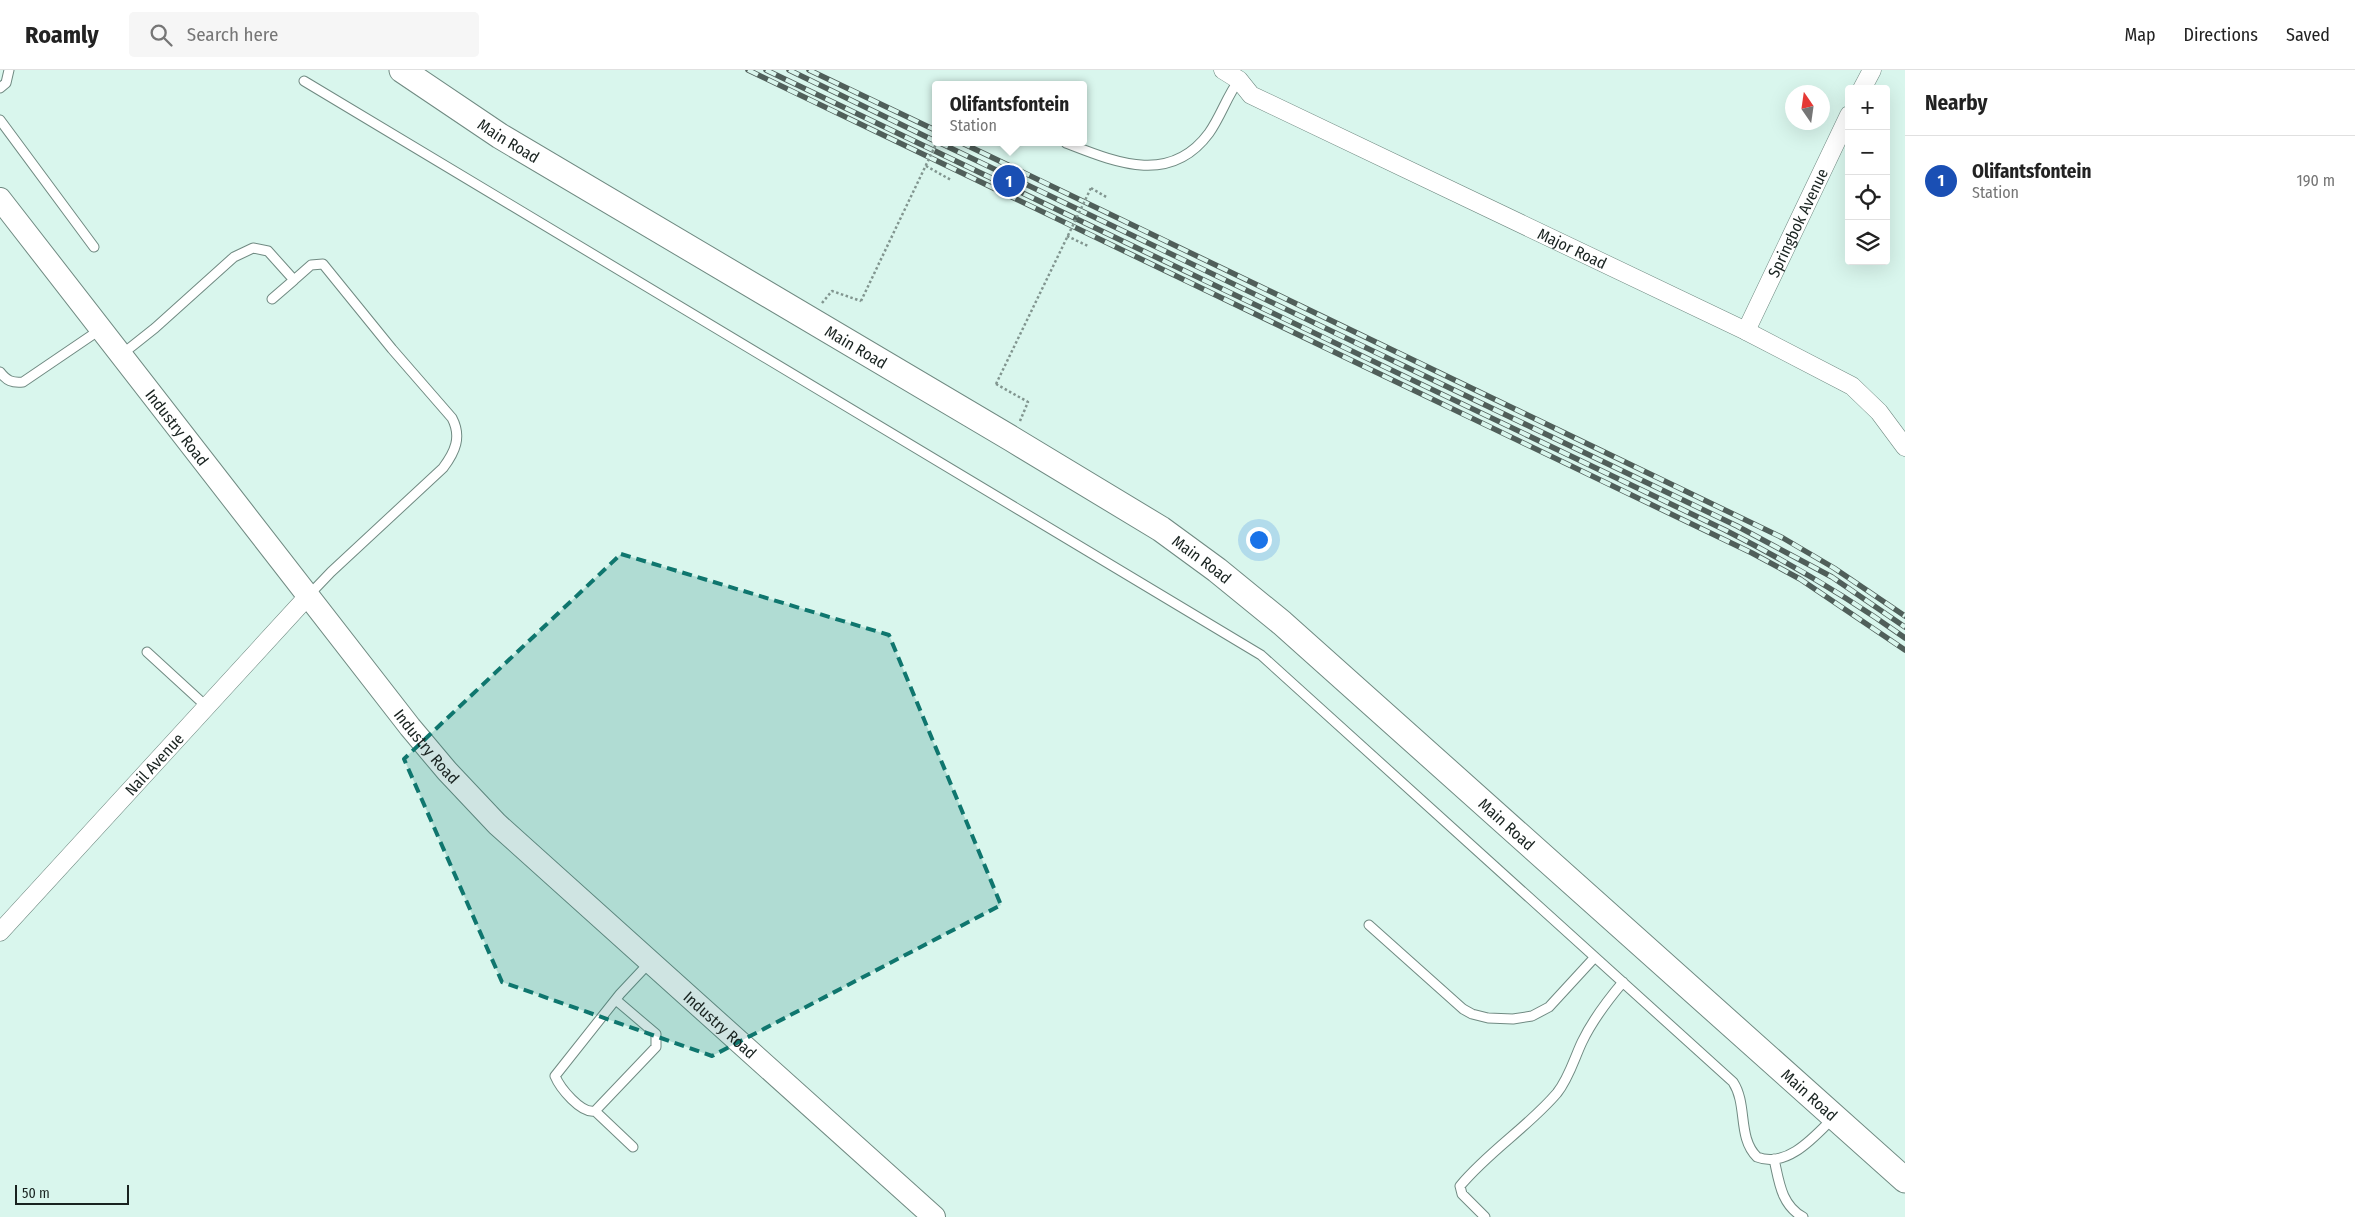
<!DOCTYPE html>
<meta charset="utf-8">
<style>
body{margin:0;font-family:"Fira Sans Condensed",sans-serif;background:#f6f6f6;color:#222}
.controls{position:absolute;right:15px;top:15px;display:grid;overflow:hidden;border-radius:5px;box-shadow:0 5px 20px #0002}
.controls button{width:45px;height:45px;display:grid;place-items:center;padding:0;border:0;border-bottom:1px solid #e0e0e0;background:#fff;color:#222;font:25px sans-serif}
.compass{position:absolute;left:1785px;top:15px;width:45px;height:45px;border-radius:50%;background:#fff;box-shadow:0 5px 20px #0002;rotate:347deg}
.scale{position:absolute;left:15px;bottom:12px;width:114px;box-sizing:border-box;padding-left:5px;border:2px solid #192320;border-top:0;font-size:14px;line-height:18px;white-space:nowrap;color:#192320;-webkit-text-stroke:4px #d9f6ed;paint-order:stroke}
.you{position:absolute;left:1258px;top:469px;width:18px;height:18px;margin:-12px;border:4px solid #fff;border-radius:50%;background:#1a73e8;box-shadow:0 0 0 8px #1a73e833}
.badge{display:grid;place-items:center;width:32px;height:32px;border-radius:50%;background:#a23b19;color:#fff;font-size:16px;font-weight:700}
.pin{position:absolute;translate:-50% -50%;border:2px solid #fff;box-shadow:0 1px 5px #0006}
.popup{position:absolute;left:932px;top:11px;width:155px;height:65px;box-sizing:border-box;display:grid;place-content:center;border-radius:5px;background:#fff;filter:drop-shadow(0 1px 4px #0005);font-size:16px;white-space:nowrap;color:#767676}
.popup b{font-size:19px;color:#222}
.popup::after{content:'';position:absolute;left:50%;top:100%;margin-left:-10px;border:10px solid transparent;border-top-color:#fff}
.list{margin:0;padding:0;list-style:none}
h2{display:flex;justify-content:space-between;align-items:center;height:65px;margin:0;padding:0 20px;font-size:21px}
h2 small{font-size:16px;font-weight:400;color:#767676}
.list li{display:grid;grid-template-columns:32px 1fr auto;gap:15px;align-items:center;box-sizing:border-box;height:90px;padding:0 20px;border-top:1px solid #e0e0e0}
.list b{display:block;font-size:19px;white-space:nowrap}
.list p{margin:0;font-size:16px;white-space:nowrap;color:#767676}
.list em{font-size:16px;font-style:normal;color:#767676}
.icon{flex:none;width:28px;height:28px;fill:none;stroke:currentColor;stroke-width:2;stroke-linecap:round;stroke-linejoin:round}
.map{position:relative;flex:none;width:1905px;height:1147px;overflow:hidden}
header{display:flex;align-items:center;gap:30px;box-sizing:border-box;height:70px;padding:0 25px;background:#fff;border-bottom:1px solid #e0e0e0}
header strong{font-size:24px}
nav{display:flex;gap:28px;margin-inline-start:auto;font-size:18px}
.search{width:350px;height:45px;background:#f6f6f6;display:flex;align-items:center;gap:12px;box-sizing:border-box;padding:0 18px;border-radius:5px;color:#767676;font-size:19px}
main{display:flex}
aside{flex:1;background:#fff}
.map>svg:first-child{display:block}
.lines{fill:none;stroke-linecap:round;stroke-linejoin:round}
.service-casing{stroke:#708a82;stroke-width:11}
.minor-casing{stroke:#708a82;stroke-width:19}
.tertiary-casing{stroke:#708a82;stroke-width:24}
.secondary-casing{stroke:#708a82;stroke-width:27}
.path{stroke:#81958f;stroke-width:2.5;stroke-dasharray:2.5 2.5;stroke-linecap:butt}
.service{stroke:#fff;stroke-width:9}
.minor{stroke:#fff;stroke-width:18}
.tertiary{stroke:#fff;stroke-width:22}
.secondary{stroke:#fff;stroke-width:25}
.rail-casing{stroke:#505f5a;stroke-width:5.5}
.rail{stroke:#d9f6ed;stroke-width:4;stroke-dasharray:11;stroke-linecap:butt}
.path-bridge{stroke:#81958f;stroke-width:2.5;stroke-dasharray:2.5 2.5;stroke-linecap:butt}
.marked{fill:#0f766e;fill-opacity:0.2;stroke:#0f766e;stroke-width:4;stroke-dasharray:10 6;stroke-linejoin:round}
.labels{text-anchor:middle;stroke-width:5;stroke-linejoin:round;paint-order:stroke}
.street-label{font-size:16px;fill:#192320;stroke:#d9f6ed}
</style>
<header>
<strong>Roamly</strong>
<div class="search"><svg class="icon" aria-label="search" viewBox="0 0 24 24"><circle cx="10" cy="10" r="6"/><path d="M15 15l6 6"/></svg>Search here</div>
<nav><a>Map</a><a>Directions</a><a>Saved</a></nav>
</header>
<main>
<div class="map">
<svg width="1905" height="1147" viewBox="0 0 1905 1147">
<rect width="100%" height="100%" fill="#d9f6ed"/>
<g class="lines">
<defs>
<path id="service" d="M304,11L1261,585L1733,1012C1748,1035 1737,1067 1757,1087C1787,1099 1815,1066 1834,1047
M0,18L6,13L9,0
M0,50L94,177
M1066,73C1115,92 1170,116 1209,63C1221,46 1227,26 1239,10
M294,210L311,195L323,194L392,279L452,348C462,367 455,382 443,398L331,502L309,525
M121,285L155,258L234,187L253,178L268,181L294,210L272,229
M0,302C7,311 12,313 23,312L101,259
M147,582L207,637
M1369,855L1463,939L1472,944L1488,948L1513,949L1532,946L1549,937L1595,887
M616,930L656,964V977L595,1041C581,1044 560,1018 555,1006L620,924L650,892
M595,1041L633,1077
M1774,1089C1779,1111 1781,1135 1803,1147
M1485,1147L1462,1124L1460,1116C1489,1081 1528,1057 1557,1023C1569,1008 1574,989 1582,972C1593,949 1607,931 1623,912"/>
<g id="minor">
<path id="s1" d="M1223,0L1239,10L1251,25L1746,261L1852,316L1879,342L1905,377"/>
<path d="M1862,19L1872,0"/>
<path id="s2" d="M1746,261L1849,45"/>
<path id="s3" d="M0,862L308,526"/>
</g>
<g id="tertiary">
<path id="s4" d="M0,129L410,657L447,701L497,754L934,1147"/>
</g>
<g id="secondary">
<path id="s5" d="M402,0L500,66L1012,369L1161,459L1217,500L1282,553L1905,1110"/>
</g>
</defs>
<!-- service casing -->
<use href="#service" class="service-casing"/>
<!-- minor casing -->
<use href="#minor" class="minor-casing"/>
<!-- tertiary casing -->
<use href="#tertiary" class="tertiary-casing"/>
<!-- secondary casing -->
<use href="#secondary" class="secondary-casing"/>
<!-- path -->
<path class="path" d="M926,96L951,110
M1091,118L1108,128
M1067,166L1088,176
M822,233L832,221L861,231
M996,314L1028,332L1020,351"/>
<!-- service -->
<use href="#service" class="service"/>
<!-- minor -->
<use href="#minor" class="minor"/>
<!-- tertiary -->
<use href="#tertiary" class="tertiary"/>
<!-- secondary -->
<use href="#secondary" class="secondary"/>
<defs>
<path id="rail" d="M748,0L1752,483L1800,509L1905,580
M766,0L1725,460C1788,492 1848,527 1905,568
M789,0L935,71
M809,0L935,60
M938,72L1737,456L1832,507L1905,557
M960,72L1783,468L1834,498L1905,546"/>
</defs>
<!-- rail casing -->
<use href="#rail" class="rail-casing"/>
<!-- rail -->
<use href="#rail" class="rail"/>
<!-- path-bridge -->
<path class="path-bridge" d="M861,231L937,72
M996,314L1091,118"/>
</g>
<!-- marked area -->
<path class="marked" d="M621,484L889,565L1001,835L712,986L502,912L404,689Z"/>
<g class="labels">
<!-- street labels -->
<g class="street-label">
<text dy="6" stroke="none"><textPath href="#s5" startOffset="128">Main Road</textPath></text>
<text dy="6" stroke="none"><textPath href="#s2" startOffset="120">Springbok Avenue</textPath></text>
<text dy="6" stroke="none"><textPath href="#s1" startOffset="394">Major Road</textPath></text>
<text dy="6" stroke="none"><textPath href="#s5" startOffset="532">Main Road</textPath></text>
<text dy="6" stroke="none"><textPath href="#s4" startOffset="289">Industry Road</textPath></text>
<text dy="6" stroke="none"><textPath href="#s5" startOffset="938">Main Road</textPath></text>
<text dy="6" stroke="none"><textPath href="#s4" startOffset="694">Industry Road</textPath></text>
<text dy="6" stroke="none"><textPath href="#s3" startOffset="228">Nail Avenue</textPath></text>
<text dy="6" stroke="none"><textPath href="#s5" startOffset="1342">Main Road</textPath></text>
<text dy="6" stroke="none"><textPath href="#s4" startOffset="1099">Industry Road</textPath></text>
<text dy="6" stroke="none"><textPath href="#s5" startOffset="1748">Main Road</textPath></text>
</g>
</g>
</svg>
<div class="controls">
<button>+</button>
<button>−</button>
<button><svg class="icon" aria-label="locate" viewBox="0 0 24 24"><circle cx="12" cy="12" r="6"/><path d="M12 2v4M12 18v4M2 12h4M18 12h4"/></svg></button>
<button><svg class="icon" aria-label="layers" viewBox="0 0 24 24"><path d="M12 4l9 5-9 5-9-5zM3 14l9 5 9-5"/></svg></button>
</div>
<svg class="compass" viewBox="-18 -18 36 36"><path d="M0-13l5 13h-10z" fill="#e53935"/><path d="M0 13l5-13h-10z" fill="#767676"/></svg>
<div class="scale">50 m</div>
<div class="you"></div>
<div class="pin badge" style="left:1009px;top:111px;background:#1a4fb4">1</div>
<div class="popup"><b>Olifantsfontein</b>Station</div>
</div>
<aside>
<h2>Nearby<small></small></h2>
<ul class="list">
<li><span class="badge" style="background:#1a4fb4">1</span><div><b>Olifantsfontein</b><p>Station</p></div><em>190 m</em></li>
</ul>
</aside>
</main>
